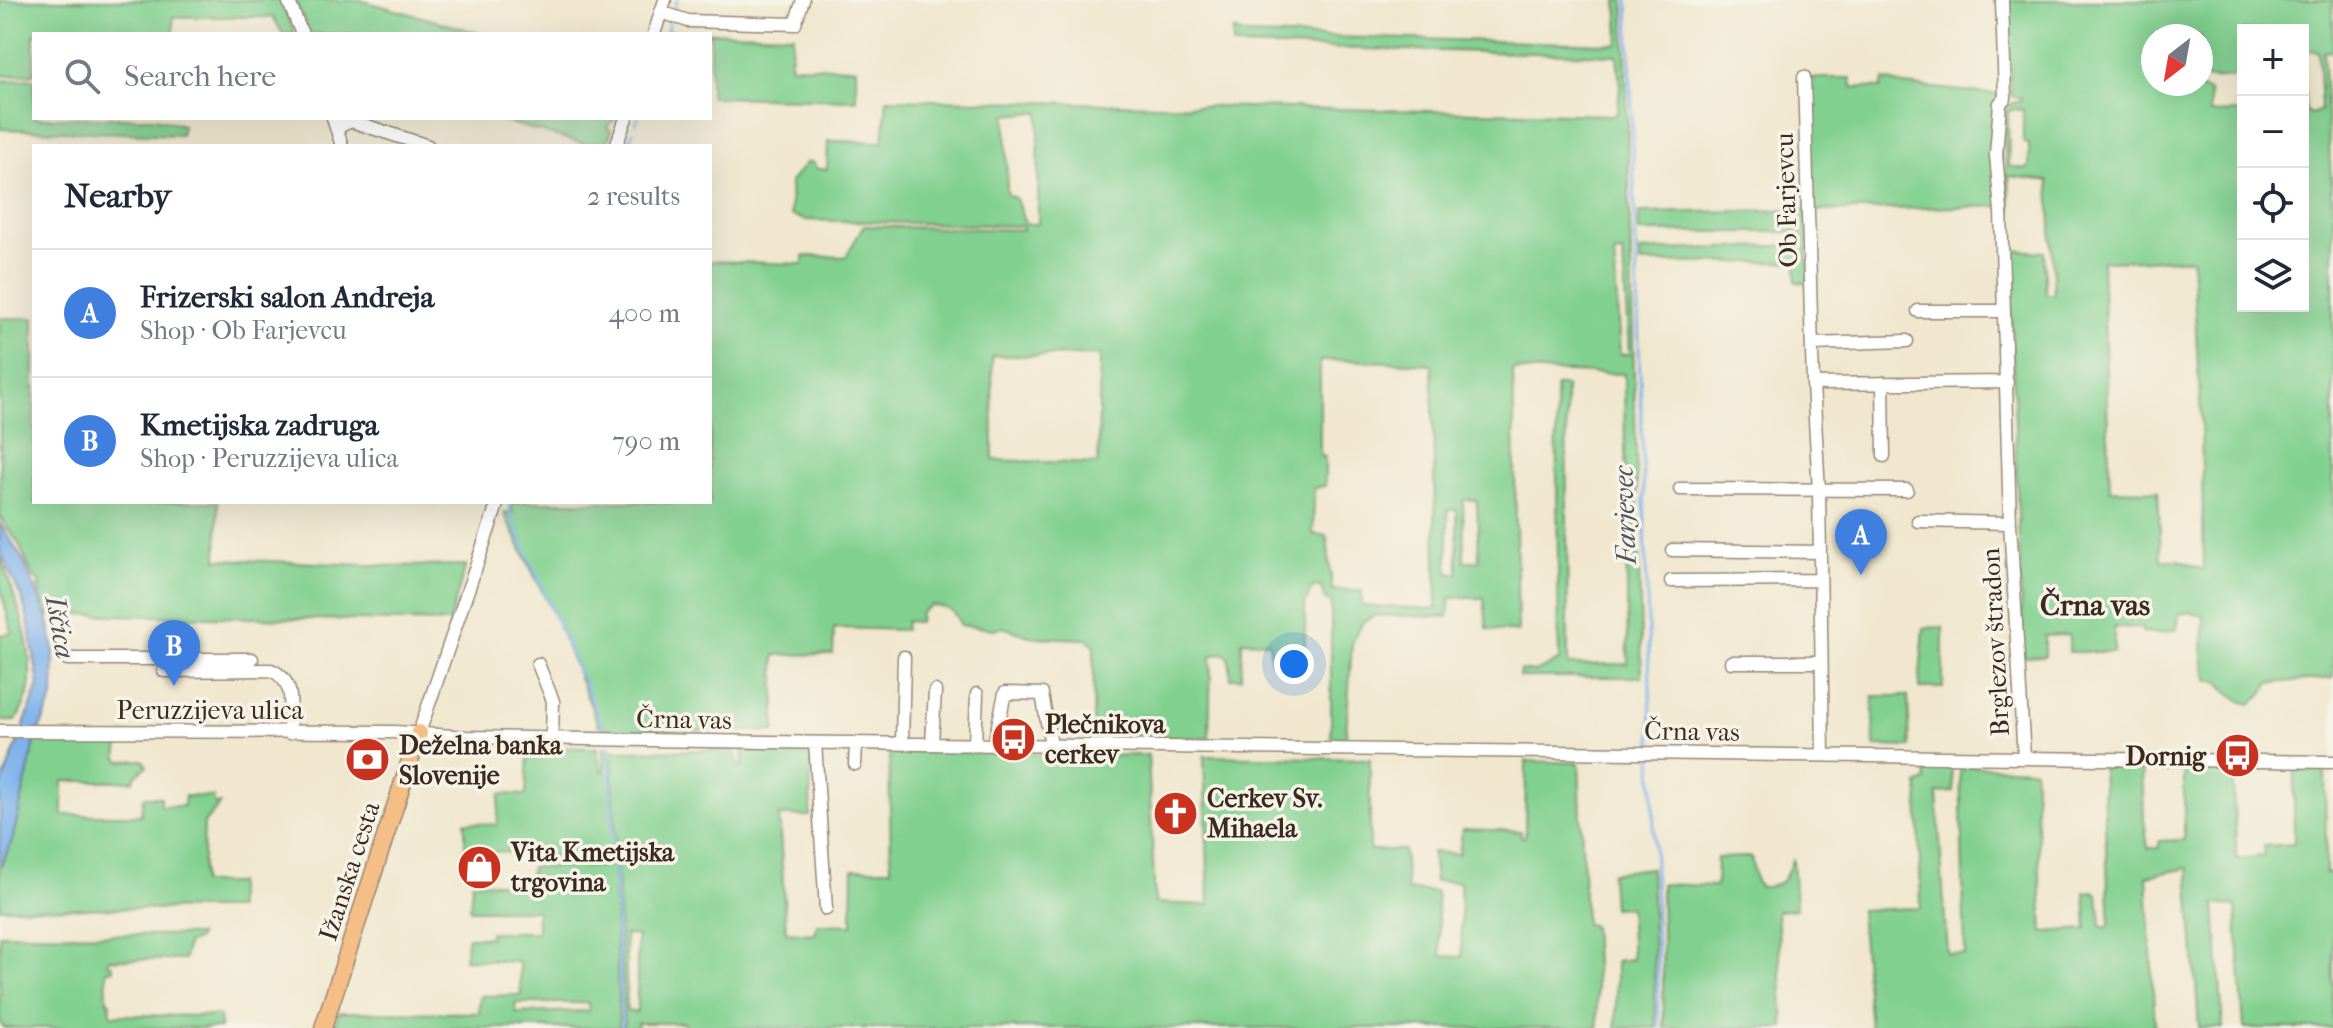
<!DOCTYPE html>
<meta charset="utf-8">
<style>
body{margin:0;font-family:"IM FELL French Canon",serif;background:#f2f2f3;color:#1f2937}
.controls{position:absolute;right:24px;top:24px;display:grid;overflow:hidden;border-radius:0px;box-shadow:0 8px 32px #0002}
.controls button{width:72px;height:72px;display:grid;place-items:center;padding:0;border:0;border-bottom:2px solid #e0e1e3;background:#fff;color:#1f2937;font:40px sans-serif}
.compass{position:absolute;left:2141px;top:24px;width:72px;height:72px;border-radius:50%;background:#fff;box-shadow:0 8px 32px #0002;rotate:211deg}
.you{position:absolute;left:1294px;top:664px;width:28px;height:28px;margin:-20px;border:6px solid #fff;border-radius:50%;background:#1a73e8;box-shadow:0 0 0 12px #1a73e833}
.badge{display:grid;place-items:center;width:52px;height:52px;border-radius:50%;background:#db2777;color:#fff;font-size:26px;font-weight:700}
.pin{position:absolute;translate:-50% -66px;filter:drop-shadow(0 2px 4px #0008)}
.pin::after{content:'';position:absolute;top:42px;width:28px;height:24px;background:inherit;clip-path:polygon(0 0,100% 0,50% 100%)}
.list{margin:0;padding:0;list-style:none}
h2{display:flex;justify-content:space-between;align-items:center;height:104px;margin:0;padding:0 32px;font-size:34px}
h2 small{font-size:26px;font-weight:400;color:#747a83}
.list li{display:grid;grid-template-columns:52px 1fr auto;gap:24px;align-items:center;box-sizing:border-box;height:128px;padding:0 32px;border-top:2px solid #e0e1e3}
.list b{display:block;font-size:30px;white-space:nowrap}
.list p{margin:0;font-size:26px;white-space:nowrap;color:#747a83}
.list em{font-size:26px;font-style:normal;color:#747a83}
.icon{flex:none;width:44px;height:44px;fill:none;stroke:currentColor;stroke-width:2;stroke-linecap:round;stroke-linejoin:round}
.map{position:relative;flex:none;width:2333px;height:1028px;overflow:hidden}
.search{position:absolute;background:#fff;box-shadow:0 8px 32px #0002;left:32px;top:32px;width:680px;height:88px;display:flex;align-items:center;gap:20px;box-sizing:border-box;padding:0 28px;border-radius:0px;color:#747a83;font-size:30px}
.panel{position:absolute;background:#fff;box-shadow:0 8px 32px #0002;left:32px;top:144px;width:680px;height:360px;border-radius:0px}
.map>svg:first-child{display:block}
.green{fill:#81d08f;stroke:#5e7d56;stroke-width:2;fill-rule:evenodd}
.water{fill:#7fb3ec;stroke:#5d6e85;stroke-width:2}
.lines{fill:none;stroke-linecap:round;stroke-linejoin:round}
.stream{stroke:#7fb3ec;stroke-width:3}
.minor-casing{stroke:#968876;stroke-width:15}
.major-casing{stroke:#968876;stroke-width:19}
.minor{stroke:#fff;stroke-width:12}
.major{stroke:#f6be87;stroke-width:16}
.labels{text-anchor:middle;stroke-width:7;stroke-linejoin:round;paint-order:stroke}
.street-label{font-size:26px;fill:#3b2a1e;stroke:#f7f3e8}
.poi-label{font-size:26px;font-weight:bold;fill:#3b2a1e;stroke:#f7f3e8;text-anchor:start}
.water-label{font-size:28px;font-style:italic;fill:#4f535c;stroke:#f7f3e8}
.quarter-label{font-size:30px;font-weight:bold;fill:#3b2a1e;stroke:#f7f3e8}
</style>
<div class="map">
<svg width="2333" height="1028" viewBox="0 0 2333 1028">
<rect width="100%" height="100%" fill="#f7f3e8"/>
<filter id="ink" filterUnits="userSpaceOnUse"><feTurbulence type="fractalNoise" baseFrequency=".0125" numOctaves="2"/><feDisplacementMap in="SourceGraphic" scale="16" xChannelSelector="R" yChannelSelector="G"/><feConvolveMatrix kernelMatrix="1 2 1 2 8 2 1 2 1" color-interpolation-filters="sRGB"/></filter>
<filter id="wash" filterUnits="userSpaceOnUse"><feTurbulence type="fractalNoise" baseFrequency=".006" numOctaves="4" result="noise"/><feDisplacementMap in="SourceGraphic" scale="32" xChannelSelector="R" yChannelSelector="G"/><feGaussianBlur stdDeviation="1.8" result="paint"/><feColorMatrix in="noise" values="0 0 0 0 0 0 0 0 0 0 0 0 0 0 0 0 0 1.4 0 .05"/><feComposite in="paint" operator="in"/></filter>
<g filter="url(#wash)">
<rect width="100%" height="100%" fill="#f0e7ce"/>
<!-- green -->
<path class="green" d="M0,0H281L295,34H283L273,17H173L174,34H34V74L0,76Z
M295,0H360L483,34H309Z
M1617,0H1624L1642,677H1519L1520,670L1535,672L1559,661L1556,386H1566L1568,665L1628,664L1624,374L1513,370L1518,632L1487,629L1484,598H1450L1448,617L1375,615L1362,623L1352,643L1347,718L1346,736L1343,739L1331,737V601H1326L1321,587L1313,586L1305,603V662L1299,664L1297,647H1281V661H1271L1269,642L1242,641L1241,678H1231L1229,657L1222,653L1211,656L1209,738L1093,736L1094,645L1087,639L1032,637L1003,627L994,629L960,625C955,609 946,607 931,605L920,613L919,622L906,621L905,630L834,628L833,654L775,655V731L610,730L599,726L555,618L504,513L512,514L513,502H710V261L803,264L804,256L846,257L863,226L1023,230L1022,226L805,220L791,215L790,182L807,162L813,163L817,169H827L828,141L883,142L887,99L1613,115L1617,114L1620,87L1617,55L1233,46V30L1247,35L1617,44L1619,36ZM1039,112L1038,224H1025L1016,199L1007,194L1006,115ZM1623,253L1629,354L1620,355L1614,254ZM1100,355L1098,464L993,460L992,356ZM1346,360L1432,364L1437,609L1362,606V591L1332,590L1327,536L1313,534L1314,488L1325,486V457L1320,456V361ZM1463,500H1477L1479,561H1464ZM1448,510H1457L1458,574L1448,573Z
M2007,0H2333V51L2323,52L2333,207V678L2270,683L2263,694L2251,704C2236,701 2228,692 2218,681H2208L2203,658L2204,616L2189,612L2179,614L2177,629L2162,633L2142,632L2141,627L2114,628V652H2069V635L2045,636V656L2023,657L2004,114L2007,105L2020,101L2021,98L2011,96ZM2243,30H2303V306H2243V112L2210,113L2209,91L2200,89V84H2153V36H2201V79L2243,77ZM2304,50L2318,51L2321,110L2311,114L2305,111ZM2013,109L2023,110V142L2029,144V167L2027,169L2009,166L2008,113ZM2009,176L2049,181L2054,294H2046L2044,252L2013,250ZM2192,259L2201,419L2204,570L2179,560H2161L2158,491L2110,490L2102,261Z
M669,31L793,35L790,66L856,68V100L710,97V34H668Z
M1808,78H1851L1852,87L1881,88L1884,80L1904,85L2002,95L2000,206L1813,211Z
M34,79V118H156L183,125L181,135L0,129V81Z
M492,118H616L607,126L611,131L607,146H592Z
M1806,210L1809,283L1796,282V262L1640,263V251L1801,245V232H1639V213Z
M0,318H34V502H218L217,559L390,566L466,565L449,622L62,614L47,616L38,586L41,584L33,576L19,544L0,517Z
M0,557C14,594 32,639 30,679C30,695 23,707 16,721H0V635L12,633L0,586Z
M1943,627V688H1919L1924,628Z
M1873,696H1908L1910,747L1874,746Z
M36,737L108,738L119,745L117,757L121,761L143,760L147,766L135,776L133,781H63V815H141L143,797H161V806H184L185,796L214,797V804H220L204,823L202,883H237V909L0,908V867L12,841Z
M528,747L597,748L601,771L604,772L603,748L613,751L734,750L739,767L743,766L742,750L811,751L810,816H779L786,932L815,934L817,924L852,925L853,869H891L889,750L1084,756L1148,755L1155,903L1209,905L1204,756L1370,759V850H1404L1407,890L1436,892L1441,956L1462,957L1460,882L1435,881L1432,852L1459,854L1462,829L1521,831V837H1525L1526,761L1579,763L1585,924L1593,925L1598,1028H685L684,1023H638L637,1028H624L612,757L610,758L619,1028H334L339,1012L479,1013L480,996L521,995L519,962L464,959L468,937H490V932H537V910H470L472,882L530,884L531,867H602L601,857L531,856L496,851L493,854L465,852V822L497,825L500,794L526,795ZM625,934L637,936V1012L627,1011ZM515,1003H588L589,1011L516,1013Z
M1937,765L1951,767L1954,792L1937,793L1947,953L1965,955L1960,766L2034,769L2043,932L2087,929L2085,892L2094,891L2098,894L2101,926L2106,928L2110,925L2102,767L2142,769L2144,820L2148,848H2159V841L2184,840V769L2232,770L2237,859L2264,856V846L2294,844V771H2325L2326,874H2333V1028H2244L2236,907L2215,904L2223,1028H2199L2188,868L2147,876L2155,1028H1870L1860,910L1921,908L1918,784L1926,781L1925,766Z
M1751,857L1756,882L1761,887C1783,888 1786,877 1793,858L1796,909L1777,911L1784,1028H1664L1661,884L1716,886L1717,858Z
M1651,868L1656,1028H1616V961L1632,959L1629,907L1613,908L1611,873Z
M0,934L199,935L198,939L187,944L184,960L109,959L107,964L113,965V970L106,971L107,1001L110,1002L111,1015L220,1016V1028H5L0,1024Z"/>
<!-- water -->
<path class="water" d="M0,523L24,562L47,616L54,649L53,698L36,737L12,841L0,867V789L39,685L28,619L22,598L0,552Z"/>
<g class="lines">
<!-- stream -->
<path class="stream" d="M1628,0L1652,748
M674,9L677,0
M666,34L669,23
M636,123L638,118
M628,146L633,132
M509,502L511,517L606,734
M609,745L622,1028
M1652,755L1659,1028"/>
</g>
</g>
<g filter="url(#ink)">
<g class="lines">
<defs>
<path id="minor" d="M288,0L302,34
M2002,0L2005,98L2000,103L1996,155L2001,211L2010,523L2024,758
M661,12L688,21L795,24L803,0
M654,34L665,0
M1804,77L1813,384
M333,118L342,146
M336,128L351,121L428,146
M616,146L626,118
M1918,311H2004
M1812,344L1907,341
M1883,383L1884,456
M1680,489L1907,490
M1918,521L2010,523
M1672,550L1819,552
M1671,581L1820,580
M67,659H252
M1731,662H1820
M538,664L553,701L552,738
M164,671L271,670C297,681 290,709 289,733
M0,731L395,732L467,737L767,742L2333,762
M419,733L498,502
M815,743L826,909
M902,743L904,657
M932,744L935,691
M975,744L977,694
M994,744L1005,693L1042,694L1051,745
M1823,755L1819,491L1813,384L2007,382
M855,764L856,743"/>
<path id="major" d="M323,1028L419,733"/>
</defs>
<!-- minor casing -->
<use href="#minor" class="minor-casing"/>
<!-- major casing -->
<use href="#major" class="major-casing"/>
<!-- minor -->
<use href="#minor" class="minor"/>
<!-- major -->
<use href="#major" class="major"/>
</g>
</g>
<!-- icons -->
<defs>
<symbol id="bus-disc" viewBox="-11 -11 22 22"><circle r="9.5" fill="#c8321e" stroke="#f7f3e8"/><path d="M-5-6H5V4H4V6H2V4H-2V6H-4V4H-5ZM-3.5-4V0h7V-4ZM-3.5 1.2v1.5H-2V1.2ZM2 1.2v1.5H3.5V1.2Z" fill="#fff"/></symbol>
<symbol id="bank-disc" viewBox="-11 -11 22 22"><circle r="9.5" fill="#c8321e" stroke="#f7f3e8"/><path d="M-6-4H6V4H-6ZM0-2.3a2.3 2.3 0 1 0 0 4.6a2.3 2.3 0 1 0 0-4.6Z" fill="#fff"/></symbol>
<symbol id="church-disc" viewBox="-11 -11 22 22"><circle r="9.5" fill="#c8321e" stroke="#f7f3e8"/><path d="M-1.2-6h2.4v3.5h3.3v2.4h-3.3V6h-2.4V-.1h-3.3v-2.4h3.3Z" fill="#fff"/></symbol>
<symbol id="shop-disc" viewBox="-11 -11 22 22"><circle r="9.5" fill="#c8321e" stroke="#f7f3e8"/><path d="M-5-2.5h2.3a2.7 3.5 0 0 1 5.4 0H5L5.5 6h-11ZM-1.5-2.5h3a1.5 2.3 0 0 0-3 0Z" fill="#fff"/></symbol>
</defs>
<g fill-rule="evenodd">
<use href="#bus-disc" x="988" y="714" width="51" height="51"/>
<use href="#bus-disc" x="2212" y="730" width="51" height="51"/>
<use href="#bank-disc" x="342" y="734" width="51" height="51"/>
<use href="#church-disc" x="1150" y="788" width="51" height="51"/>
<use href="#shop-disc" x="454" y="842" width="51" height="51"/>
</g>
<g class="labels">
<!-- street labels -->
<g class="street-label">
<text transform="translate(1786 200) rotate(-92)" y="9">Ob Farjevcu</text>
<text transform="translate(1995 642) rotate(-93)" y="9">Brglezov štradon</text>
<text x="210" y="719">Peruzzijeva ulica</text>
<text transform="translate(684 719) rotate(1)" y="9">Črna vas</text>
<text transform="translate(1692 731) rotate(1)" y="9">Črna vas</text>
<text transform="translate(349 871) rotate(-72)" y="9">Ižanska cesta</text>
</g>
<!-- poi labels -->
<g class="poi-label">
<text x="1045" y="733">Plečnikova<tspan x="1045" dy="30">cerkev</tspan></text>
<text x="399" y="754">Deželna banka<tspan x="399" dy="30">Slovenije</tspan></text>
<text x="2206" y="765" text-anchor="end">Dornig</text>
<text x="1207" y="807">Cerkev Sv.<tspan x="1207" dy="30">Mihaela</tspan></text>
<text x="511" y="861">Vita Kmetijska<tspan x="511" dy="30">trgovina</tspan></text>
</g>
<!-- water labels -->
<g class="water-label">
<text transform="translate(1624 515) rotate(-92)" y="10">Farjevec</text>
<text transform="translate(61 627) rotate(80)" y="10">Iščica</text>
</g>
<!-- quarter labels -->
<g class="quarter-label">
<text x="2095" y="615">Črna vas</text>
</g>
</g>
</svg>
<div class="controls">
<button>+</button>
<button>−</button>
<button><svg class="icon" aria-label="locate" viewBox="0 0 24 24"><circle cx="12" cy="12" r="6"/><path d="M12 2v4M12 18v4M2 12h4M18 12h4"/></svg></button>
<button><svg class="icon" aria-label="layers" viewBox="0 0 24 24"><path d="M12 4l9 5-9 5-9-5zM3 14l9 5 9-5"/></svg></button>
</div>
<svg class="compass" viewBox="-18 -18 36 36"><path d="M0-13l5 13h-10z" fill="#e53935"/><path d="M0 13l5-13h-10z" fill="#747a83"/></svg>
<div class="you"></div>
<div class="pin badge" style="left:1861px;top:575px;background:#3f7fe0">A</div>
<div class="pin badge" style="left:174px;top:686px;background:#3f7fe0">B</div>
<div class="search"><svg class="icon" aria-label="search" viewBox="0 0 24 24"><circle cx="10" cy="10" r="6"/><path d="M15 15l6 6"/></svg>Search here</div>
<section class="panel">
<h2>Nearby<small>2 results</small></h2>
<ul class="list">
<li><span class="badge" style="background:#3f7fe0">A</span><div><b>Frizerski salon Andreja</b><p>Shop · Ob Farjevcu</p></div><em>400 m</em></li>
<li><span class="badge" style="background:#3f7fe0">B</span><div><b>Kmetijska zadruga</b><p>Shop · Peruzzijeva ulica</p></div><em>790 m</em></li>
</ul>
</section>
</div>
